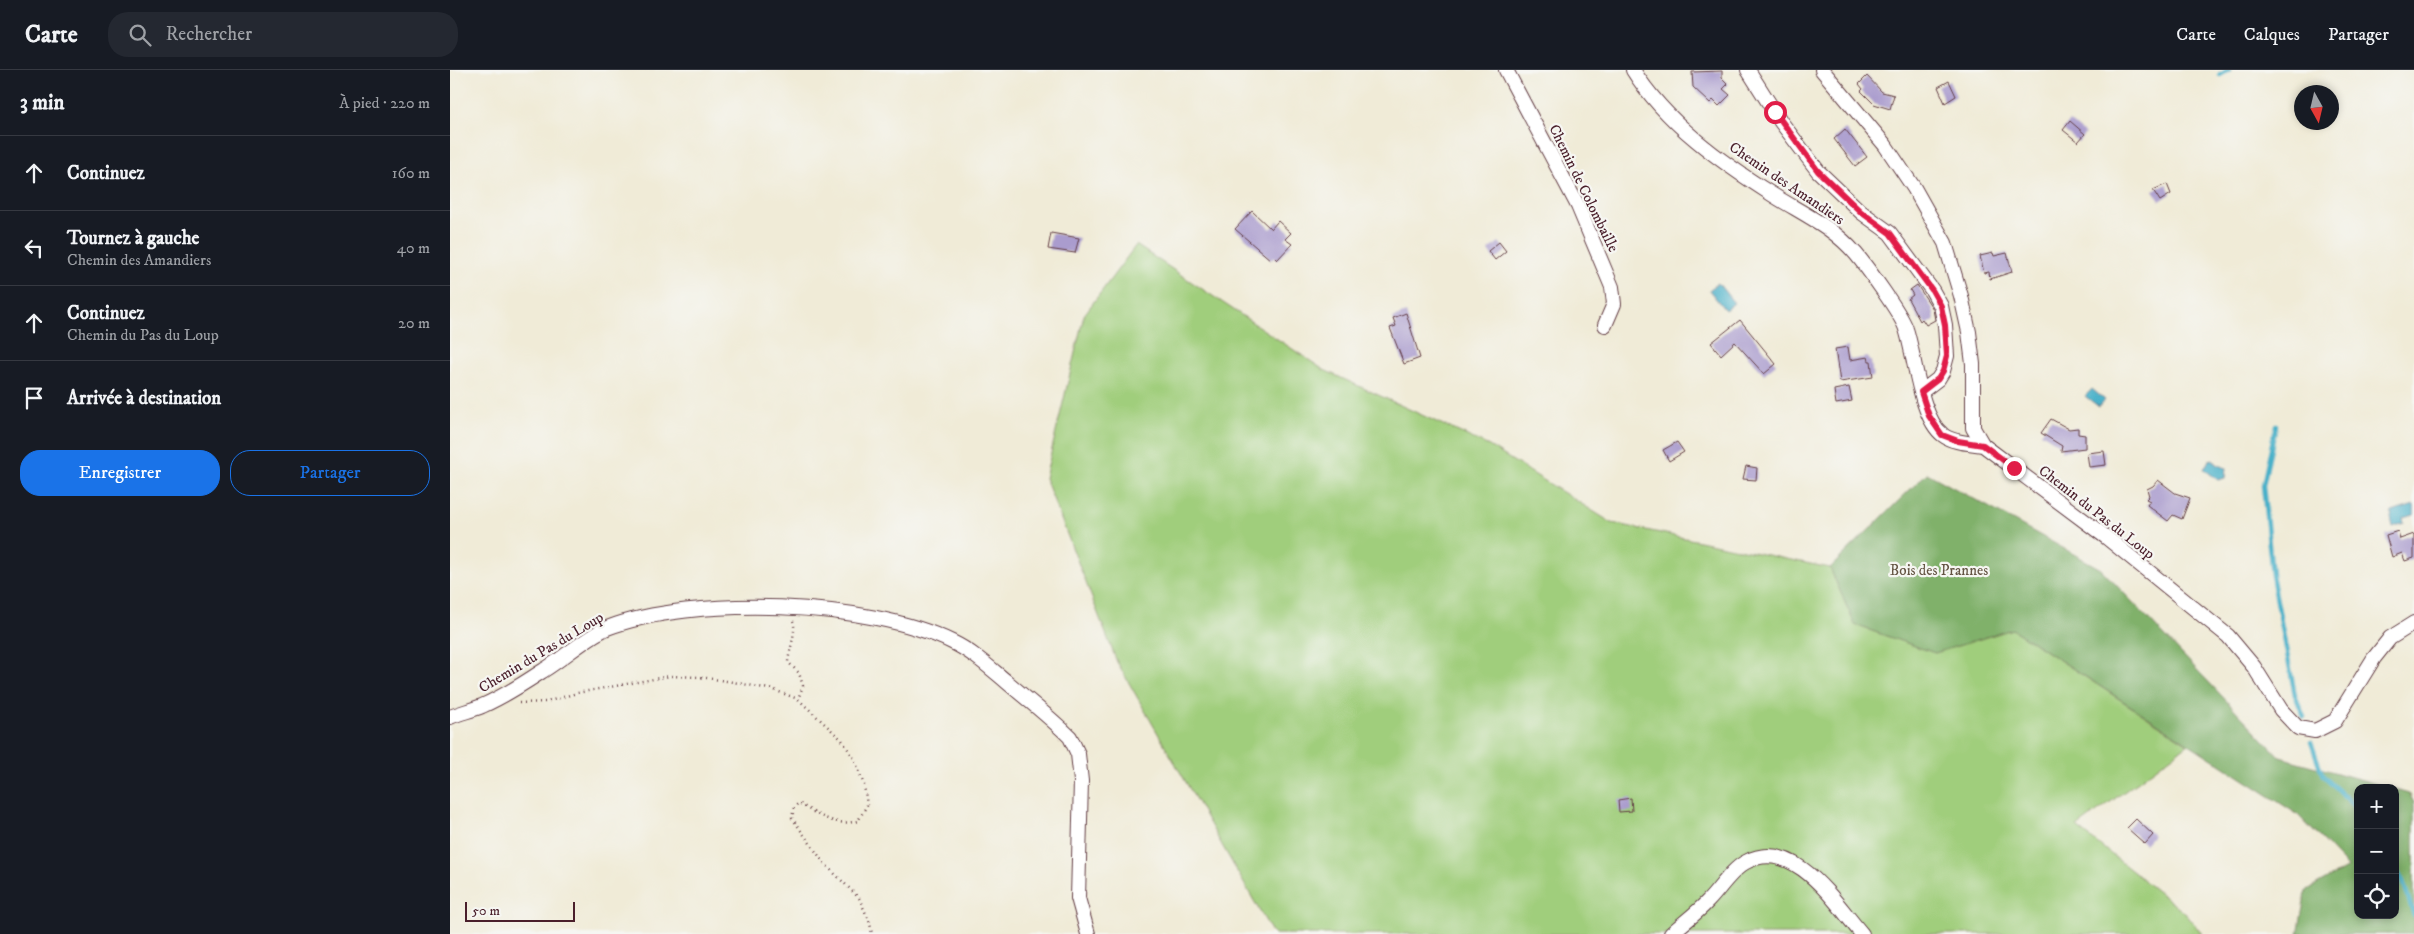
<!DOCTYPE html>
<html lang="fr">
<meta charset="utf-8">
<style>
body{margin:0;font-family:"IM FELL DW Pica",serif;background:#242831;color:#f1f3f6}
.controls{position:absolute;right:15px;bottom:15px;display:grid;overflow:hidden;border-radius:10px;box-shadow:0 2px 8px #0003}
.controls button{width:45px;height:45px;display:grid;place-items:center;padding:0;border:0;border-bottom:1px solid #363941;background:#171b24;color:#f1f3f6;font:25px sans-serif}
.compass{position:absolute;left:1844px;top:15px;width:45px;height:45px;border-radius:50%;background:#171b24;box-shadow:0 2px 8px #0003;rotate:172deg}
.scale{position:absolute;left:15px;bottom:12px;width:110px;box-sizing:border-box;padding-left:5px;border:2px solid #4a1f2b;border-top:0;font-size:14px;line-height:18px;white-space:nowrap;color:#4a1f2b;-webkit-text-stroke:4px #f6f6f2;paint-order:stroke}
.stop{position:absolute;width:15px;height:15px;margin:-11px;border:4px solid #e11d48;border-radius:50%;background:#fff}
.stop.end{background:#e11d48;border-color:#fff;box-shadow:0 1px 5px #0008}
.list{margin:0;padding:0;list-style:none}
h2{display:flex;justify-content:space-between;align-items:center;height:65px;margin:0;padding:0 20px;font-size:21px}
h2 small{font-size:16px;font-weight:400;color:#9ea1a6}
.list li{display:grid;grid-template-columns:32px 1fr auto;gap:15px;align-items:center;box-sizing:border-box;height:75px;padding:0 20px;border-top:1px solid #363941}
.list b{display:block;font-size:19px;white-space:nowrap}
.list p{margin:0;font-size:16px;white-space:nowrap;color:#9ea1a6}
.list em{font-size:16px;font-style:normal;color:#9ea1a6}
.actions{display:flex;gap:10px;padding:15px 20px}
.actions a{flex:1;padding:11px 0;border:1px solid #1a73e8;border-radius:20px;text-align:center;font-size:18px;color:#1a73e8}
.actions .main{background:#1a73e8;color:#fff}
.icon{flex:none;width:28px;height:28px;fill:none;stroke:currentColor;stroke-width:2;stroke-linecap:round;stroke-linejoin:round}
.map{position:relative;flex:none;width:1964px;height:864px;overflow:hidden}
header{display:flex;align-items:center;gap:30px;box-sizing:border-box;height:70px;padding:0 25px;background:#171b24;border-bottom:1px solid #363941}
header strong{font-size:24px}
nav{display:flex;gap:28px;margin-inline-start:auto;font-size:18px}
.search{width:350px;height:45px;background:#242831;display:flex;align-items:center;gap:12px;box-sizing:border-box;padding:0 18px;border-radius:20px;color:#9ea1a6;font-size:19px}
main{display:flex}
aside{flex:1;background:#171b24}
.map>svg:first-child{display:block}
.green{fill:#a0ce7b;stroke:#757653}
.forest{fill:#80b16b;stroke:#65684b}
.water{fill:#4ab1c9;stroke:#4a687a}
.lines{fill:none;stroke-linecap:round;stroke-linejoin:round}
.stream{stroke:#4ab1c9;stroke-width:4.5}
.building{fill:#aa9cce}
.street-casing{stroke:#633e45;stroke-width:16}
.path{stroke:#633e45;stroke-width:2.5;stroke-dasharray:1 4;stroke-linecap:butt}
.street{stroke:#fff;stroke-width:14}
.route{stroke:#e11d48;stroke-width:6}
.labels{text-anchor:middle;stroke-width:4.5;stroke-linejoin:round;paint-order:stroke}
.street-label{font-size:15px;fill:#4a1f2b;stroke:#f6f6f2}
.park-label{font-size:15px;fill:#645443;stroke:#f6f6f2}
</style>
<header>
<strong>Carte</strong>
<div class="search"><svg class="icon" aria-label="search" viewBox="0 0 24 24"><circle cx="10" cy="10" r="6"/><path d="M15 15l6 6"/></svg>Rechercher</div>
<nav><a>Carte</a><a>Calques</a><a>Partager</a></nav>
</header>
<main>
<aside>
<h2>3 min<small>À pied · 220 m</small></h2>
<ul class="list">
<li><svg class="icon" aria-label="ahead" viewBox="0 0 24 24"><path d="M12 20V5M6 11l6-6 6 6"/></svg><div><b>Continuez</b></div><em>160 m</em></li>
<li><svg class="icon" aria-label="left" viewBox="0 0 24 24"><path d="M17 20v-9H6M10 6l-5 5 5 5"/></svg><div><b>Tournez à gauche</b><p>Chemin des Amandiers</p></div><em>40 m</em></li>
<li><svg class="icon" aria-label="ahead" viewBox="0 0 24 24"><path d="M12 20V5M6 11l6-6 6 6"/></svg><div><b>Continuez</b><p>Chemin du Pas du Loup</p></div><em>20 m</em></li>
<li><svg class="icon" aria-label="arrive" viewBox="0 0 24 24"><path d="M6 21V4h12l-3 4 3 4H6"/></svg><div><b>Arrivée à destination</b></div></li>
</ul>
<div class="actions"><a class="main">Enregistrer</a><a>Partager</a></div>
</aside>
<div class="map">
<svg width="1964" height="864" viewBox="0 0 1964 864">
<rect width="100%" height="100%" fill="#f6f6f2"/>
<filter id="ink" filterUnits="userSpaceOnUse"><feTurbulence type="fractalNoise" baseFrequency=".02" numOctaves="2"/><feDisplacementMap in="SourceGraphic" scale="10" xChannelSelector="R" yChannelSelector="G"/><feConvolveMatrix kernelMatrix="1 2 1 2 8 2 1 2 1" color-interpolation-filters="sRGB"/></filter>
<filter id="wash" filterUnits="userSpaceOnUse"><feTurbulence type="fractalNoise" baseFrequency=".0096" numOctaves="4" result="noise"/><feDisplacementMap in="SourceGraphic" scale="20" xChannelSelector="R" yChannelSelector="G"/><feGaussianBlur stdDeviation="1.12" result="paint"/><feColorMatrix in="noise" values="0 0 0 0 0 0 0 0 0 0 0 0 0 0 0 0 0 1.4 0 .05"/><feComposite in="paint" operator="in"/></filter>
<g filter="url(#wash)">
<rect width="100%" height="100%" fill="#f0ebd7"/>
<!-- green -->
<path class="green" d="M686,175L874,300L1039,376L1162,453L1380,498L1405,555L1485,583L1562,559L1738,674L1627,757L1736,844L1752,864H823L667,592L595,408L634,245Z"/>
<!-- forest -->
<path class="forest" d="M1477,403L1651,499L1830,687L1941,718H1908V845H1945V719L1959,723L1964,733V864H1848L1856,821L1898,797L1847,744L1562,559L1485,583L1405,555L1380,498Z"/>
<!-- water -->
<path class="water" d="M1268,213L1284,233L1275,240L1259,220Z
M1642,319L1655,330L1649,337L1635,326Z
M1763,389L1767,394L1776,398L1775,408L1768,410L1754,399L1759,390Z
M1964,435V445L1953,448L1954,453L1943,457L1941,448L1942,442Z"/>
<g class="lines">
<!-- stream -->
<path class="stream" d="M1770,5L1779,0
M1826,355L1813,415L1822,505L1845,625L1854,647
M1861,672L1873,706L1908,739
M1945,798L1953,811L1964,846"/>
</g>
<g id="blocks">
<!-- building -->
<path class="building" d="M1272,1V8L1278,14L1273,19L1280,25L1269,36L1263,30L1260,33L1243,17L1242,2Z
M1417,6L1432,22L1444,25L1440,39L1424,34L1411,21L1413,19L1409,14Z
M1499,11L1506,26L1495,33L1488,17Z
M1620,51L1635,64L1628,72L1613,60Z
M1395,59L1417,87L1405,96L1384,69Z
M1717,114L1721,124L1710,131L1703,120Z
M802,141L821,159L828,151L841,163L835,169L842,174L827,190L824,187L821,190L785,159Z
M601,163L629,168L625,183L598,179Z
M1049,172L1056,181L1045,190L1038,181Z
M1543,183L1544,186L1557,183L1562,202L1540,209L1539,202L1534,203L1530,186Z
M1467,215L1483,239L1485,250L1476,255L1472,249L1470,251L1458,229L1463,225L1460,220Z
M956,243L970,288L954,294L940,258L946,256L943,248Z
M1290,250L1326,294L1314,304L1285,272L1271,285L1261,273Z
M1398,277L1400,290L1418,287L1419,291H1421L1423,307L1390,312L1385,279Z
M1399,317L1402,331L1386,334L1384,320Z
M1601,349L1619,359L1628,358V364L1635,365V378L1611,381L1612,376L1591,363Z
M1227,372L1234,382L1219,391L1213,380Z
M1654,381L1656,395L1639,397L1637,383Z
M1296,396L1307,398L1306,410L1293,409Z
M1708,410L1725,423L1740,428L1732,449L1723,445L1718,451L1697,435L1700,431L1696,429L1699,426L1697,419L1703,416Z
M1948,461L1950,469L1964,464V488L1955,491L1952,483L1942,487L1936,465Z
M1181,728L1182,741L1169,742L1168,730Z
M1686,749L1703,765L1695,774L1677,758Z"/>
</g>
</g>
<g filter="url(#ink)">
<use href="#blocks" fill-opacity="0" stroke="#633e45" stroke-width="1"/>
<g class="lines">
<defs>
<path id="street" d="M1056,0L1128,136L1162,217L1164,234L1155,255
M1183,0C1215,52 1272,93 1323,125C1353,144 1382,156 1406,184C1416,196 1452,245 1456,259C1465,286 1470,348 1493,365C1503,373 1521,373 1533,375
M1298,0L1331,52L1368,101L1411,142L1440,163L1482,220L1491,236L1495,255L1497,286L1493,301L1488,309L1471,322
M1372,0L1435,75L1464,118L1495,173L1511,226L1519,262L1523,294V358L1533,375L1656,467L1778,566L1804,597L1831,640L1848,658L1865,661L1885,651L1924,588L1940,568L1964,553
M0,647C10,643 22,640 32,636C52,627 73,614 91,602C110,591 139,565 157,558C243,525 420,531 502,572C523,582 540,598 557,612C578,630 600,647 620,667L628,684L631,711L628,828L638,864
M1221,864C1233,853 1247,843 1258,831C1270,819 1281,800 1296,792C1344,766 1385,833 1412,864"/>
</defs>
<!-- street casing -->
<use href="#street" class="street-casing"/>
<!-- path -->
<path class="path" d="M343,551C347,560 339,581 338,592L349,603L353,616L348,629
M69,633L96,632L127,623L220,606L250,607L283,612L324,620L348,629L392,670L405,690L414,715L417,735L408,751C386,757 367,745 349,733L344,737L342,748L374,793L409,828L420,853L422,864"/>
<!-- street -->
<use href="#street" class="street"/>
</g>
</g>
<g class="lines" filter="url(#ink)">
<!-- route -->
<path class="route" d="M1325,42L1368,101L1411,142L1440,163L1482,220L1491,236L1495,255L1497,286L1493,301L1488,309L1471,322L1479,346L1492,365L1508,371L1533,375L1564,398"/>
</g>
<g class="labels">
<!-- street labels -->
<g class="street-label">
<text transform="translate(1337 113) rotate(34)" y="5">Chemin des Amandiers</text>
<text transform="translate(1134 118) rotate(64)" y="5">Chemin de Colombaille</text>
<text transform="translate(1647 442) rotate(38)" y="5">Chemin du Pas du Loup</text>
<text transform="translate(91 582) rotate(-31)" y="5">Chemin du Pas du Loup</text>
</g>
<!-- park labels -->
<g class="park-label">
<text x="1489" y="505">Bois des Prannes</text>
</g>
</g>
</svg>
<div class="controls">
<button>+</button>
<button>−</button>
<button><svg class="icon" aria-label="locate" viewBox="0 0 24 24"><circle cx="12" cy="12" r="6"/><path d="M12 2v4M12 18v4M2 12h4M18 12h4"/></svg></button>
</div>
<svg class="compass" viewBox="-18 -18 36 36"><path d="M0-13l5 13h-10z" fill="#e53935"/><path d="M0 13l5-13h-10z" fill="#9ea1a6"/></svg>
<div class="scale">50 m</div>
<div class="stop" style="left:1325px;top:42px"></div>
<div class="stop end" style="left:1564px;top:398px"></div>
</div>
</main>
